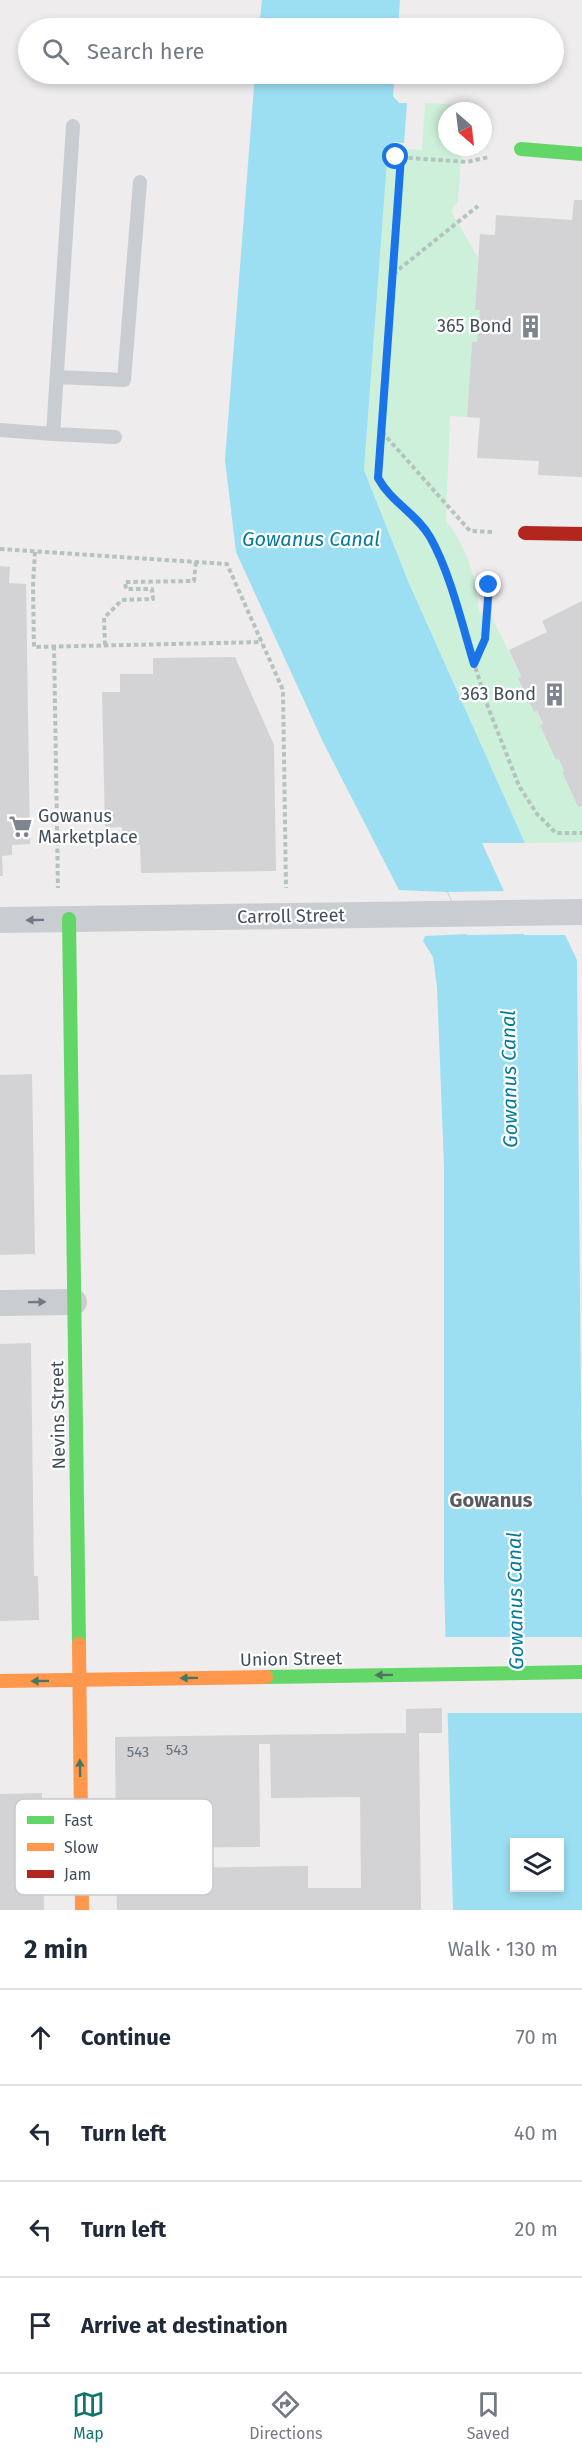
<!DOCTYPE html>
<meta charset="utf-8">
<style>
body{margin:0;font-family:"Fira Sans",sans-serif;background:#f6f6f7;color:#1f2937}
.controls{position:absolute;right:18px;bottom:18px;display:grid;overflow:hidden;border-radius:0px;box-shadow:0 3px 9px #0003}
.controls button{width:54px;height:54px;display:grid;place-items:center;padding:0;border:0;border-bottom:2px solid #e0e1e3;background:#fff;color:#1f2937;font:30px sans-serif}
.compass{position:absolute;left:438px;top:102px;width:54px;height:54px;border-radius:50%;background:#fff;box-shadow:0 3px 9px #0003;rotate:152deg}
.stop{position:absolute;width:18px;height:18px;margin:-14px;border:4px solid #1a73e8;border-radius:50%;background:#fff}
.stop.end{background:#1a73e8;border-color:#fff;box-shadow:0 2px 6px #0008}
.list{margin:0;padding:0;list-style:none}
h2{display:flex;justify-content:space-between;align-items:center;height:78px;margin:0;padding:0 24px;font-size:26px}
h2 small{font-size:20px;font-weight:400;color:#747a83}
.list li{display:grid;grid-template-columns:39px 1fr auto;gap:18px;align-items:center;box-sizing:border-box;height:96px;padding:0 24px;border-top:2px solid #e0e1e3}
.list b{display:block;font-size:22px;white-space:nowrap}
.list em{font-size:20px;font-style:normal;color:#747a83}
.icon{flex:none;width:33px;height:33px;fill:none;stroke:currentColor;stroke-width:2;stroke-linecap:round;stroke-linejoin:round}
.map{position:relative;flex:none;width:582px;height:1910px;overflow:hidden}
.search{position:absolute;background:#fff;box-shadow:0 3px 9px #0003;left:18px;right:18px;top:18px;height:66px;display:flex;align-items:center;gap:15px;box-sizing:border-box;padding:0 21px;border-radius:33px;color:#747a83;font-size:22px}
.sheet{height:462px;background:#fff}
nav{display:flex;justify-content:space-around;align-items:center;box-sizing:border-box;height:84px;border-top:2px solid #e0e1e3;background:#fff;font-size:16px;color:#747a83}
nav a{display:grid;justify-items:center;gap:3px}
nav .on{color:#0f766e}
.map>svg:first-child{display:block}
.green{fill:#cdf0da}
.water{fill:#9cdff3;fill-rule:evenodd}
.pier{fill:#eeecec}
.building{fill:#d3d3d5}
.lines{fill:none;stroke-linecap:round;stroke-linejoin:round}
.path{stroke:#b5c3c0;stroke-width:4;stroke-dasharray:4.5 3;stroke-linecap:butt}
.lane{stroke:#c9cdd1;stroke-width:14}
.street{stroke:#c9cdd1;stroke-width:26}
.fast{stroke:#63d668;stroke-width:14}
.slow{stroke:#ff974d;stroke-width:14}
.jam{stroke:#b3261e;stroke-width:14}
.oneway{fill:#717a84}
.oneway2{fill:#4c775f}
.route{stroke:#1a73e8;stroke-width:8}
.labels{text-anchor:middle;stroke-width:4.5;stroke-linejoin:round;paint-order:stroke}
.number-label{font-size:15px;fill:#68727c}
.poi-label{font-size:18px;fill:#424e5b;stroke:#fff;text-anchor:end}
.street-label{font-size:18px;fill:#424e5b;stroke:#fff}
.water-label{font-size:20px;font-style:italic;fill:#027b9f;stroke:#fff}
.neighbourhood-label{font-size:20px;font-weight:bold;fill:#575b61;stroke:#fff}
.key{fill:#fff;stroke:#c6cace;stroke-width:1.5}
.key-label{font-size:16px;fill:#424e5b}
</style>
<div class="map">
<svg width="582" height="1910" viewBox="0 0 582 1910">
<rect width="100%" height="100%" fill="#eeecec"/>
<!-- green -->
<path class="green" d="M425,103L464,105V111H447V147H462L458,201L451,211L478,258L475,310H480L477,342H472L467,417L450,416L446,521C467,547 476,577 479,611L491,616L521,676L518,678L534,712L537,711L556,760L559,759L564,771L562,772L578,807L582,806V842L525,843L408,581L364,470L388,148L422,150Z"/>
<!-- water -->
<path class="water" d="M262,0H400L398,28H259Z
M255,74H395L393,96L399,103H407L404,143L394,142L388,148L364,470L408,581L525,843H482L524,935H565L577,960L582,1518V1910H453L444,1581V1165L437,987L433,957L423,941L425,936L467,934L447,892L399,890L323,742L236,552L225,460ZM514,1842H560V1888H514Z"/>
<!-- pier -->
<path class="pier" d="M507,891L526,932L568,933L467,935L448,892Z
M442,1637H582V1713H445Z"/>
<!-- building -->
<path class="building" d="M574,200H582V477L538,475L539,461L477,458L480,418L467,417L472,342H477L480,310H475L480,234L495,235L496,215L572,220Z
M0,566L10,567L9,583L26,584L30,844L12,845V855L2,856L3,876H0Z
M582,601V806L578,807L562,772L564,771L559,759L556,760L540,725L543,724L537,711L534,712L518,678L521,676L509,650L547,632L542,621Z
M235,657L274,745L276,871L141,873L140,845H122V827L105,828L102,692H120V674H153V658Z
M32,1074L35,1254L0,1255V1075Z
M31,1343L34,1576H38L39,1620L0,1621V1344Z
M442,1708V1733H419L421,1910H117L116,1869L308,1866V1888H361L360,1797L271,1798L270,1744H259L260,1847L116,1848L115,1737L406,1733V1709Z
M42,1793L44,1910H0V1794Z"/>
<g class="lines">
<!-- path -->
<path class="path" d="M397,147L396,157L467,162L489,157
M401,157L378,478L384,490L413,515L430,536L442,563L488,707L519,786L537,814L556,833H582
M393,274L478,206
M382,432L470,531L495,532
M0,549L227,564L283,690L286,888
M35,552L33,585L34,647L262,642
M105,645L104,618L122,600L153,599L152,589H126L125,582L194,581L196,562
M54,646L58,888
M475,663L485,639L489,585"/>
<!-- lane -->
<path class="lane" d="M57,377L124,380L140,182
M0,430L53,434L73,126
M53,434L115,437"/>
<!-- street -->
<path class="street" d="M0,920L582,912
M0,1303L74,1302"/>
<!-- fast -->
<path class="fast" d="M521,149L582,154
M69,919L79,1644
M266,1677L582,1672"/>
<!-- slow -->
<path class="slow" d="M79,1644L82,1910
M0,1681L266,1677"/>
<!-- jam -->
<path class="jam" d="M525,533L582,534"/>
</g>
<!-- one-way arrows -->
<defs><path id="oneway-solid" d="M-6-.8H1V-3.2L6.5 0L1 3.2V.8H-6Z" transform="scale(1.5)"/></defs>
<g class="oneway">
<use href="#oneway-solid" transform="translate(35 920) rotate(179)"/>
<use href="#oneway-solid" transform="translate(37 1302) rotate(-1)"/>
</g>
<g class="oneway2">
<use href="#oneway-solid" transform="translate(384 1675) rotate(179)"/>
<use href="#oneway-solid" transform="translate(189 1678) rotate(179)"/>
<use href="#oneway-solid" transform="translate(40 1681) rotate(179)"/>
<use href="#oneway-solid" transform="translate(80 1768) rotate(-91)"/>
</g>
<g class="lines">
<!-- route -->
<path class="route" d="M396,157H401L378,478C391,502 417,514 430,537C450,572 462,624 474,664L485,639L489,585"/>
</g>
<!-- icons -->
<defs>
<symbol id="building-bare" viewBox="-9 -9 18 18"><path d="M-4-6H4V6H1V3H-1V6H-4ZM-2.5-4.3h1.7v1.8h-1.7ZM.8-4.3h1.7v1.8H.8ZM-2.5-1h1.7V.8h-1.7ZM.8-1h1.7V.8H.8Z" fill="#7e858e" stroke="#fff" stroke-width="2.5" paint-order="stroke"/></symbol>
<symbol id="supermarket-bare" viewBox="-9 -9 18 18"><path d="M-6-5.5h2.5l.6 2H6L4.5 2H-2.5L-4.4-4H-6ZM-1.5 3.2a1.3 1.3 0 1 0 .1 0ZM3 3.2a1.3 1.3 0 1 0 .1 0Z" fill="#7e858e" stroke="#fff" stroke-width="2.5" paint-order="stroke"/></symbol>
</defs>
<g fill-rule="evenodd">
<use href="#building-bare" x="514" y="310" width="33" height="33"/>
<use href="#building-bare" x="538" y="678" width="33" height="33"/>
<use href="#supermarket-bare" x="4" y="810" width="33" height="33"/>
</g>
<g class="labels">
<!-- number labels -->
<g class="number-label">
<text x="177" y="1755">543</text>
<text x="138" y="1757">543</text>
</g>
<!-- poi labels -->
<g class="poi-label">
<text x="512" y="332">365 Bond</text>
<text x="536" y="700">363 Bond</text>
<text x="38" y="822" text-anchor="start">Gowanus<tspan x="38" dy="21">Marketplace</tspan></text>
</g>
<!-- street labels -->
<g class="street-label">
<text transform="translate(291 916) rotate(-1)" y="6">Carroll Street</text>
<text transform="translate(58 1415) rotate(-91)" y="6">Nevins Street</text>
<text transform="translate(291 1659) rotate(-1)" y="6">Union Street</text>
</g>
<!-- water labels -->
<g class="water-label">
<text x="311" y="546">Gowanus Canal</text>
<text transform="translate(509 1079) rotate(-91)" y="7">Gowanus Canal</text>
<text transform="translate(515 1601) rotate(-91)" y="7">Gowanus Canal</text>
</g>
<!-- neighbourhood labels -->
<g class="neighbourhood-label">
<text x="491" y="1507">Gowanus</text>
</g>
</g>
<!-- legend -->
<rect x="15" y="1799" width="198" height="96" rx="9" class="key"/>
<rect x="27" y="1816" width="27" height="8" fill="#63d668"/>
<rect x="27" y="1843" width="27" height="8" fill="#ff974d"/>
<rect x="27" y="1870" width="27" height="8" fill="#b3261e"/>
<g class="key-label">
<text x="64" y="1826">Fast</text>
<text x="64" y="1853">Slow</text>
<text x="64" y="1880">Jam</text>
</g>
</svg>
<div class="controls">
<button><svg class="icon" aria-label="layers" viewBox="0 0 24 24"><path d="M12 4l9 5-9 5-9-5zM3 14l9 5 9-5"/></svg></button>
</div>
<svg class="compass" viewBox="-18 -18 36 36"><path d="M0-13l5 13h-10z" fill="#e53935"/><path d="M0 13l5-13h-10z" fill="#747a83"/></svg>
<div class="stop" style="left:396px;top:157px"></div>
<div class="stop end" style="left:489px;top:585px"></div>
<div class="search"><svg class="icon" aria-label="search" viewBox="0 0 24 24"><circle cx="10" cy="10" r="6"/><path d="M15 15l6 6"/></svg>Search here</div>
</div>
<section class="sheet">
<h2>2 min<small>Walk · 130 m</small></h2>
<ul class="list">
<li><svg class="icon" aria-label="ahead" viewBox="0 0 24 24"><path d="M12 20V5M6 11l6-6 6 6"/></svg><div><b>Continue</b></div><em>70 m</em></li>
<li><svg class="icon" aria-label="left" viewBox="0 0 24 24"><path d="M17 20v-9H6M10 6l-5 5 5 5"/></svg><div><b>Turn left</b></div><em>40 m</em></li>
<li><svg class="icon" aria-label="left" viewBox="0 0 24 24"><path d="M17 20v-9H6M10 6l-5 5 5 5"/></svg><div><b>Turn left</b></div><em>20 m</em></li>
<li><svg class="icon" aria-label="arrive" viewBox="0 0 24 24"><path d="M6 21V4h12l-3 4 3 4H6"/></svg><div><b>Arrive at destination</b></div></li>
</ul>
</section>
<nav>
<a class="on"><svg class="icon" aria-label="map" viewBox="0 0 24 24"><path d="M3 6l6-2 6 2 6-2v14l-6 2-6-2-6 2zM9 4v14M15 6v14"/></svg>Map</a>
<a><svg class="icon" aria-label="directions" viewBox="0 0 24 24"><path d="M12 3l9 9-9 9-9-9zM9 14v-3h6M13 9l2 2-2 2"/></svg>Directions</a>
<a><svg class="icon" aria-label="saved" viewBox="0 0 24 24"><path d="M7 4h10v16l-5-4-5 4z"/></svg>Saved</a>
</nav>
